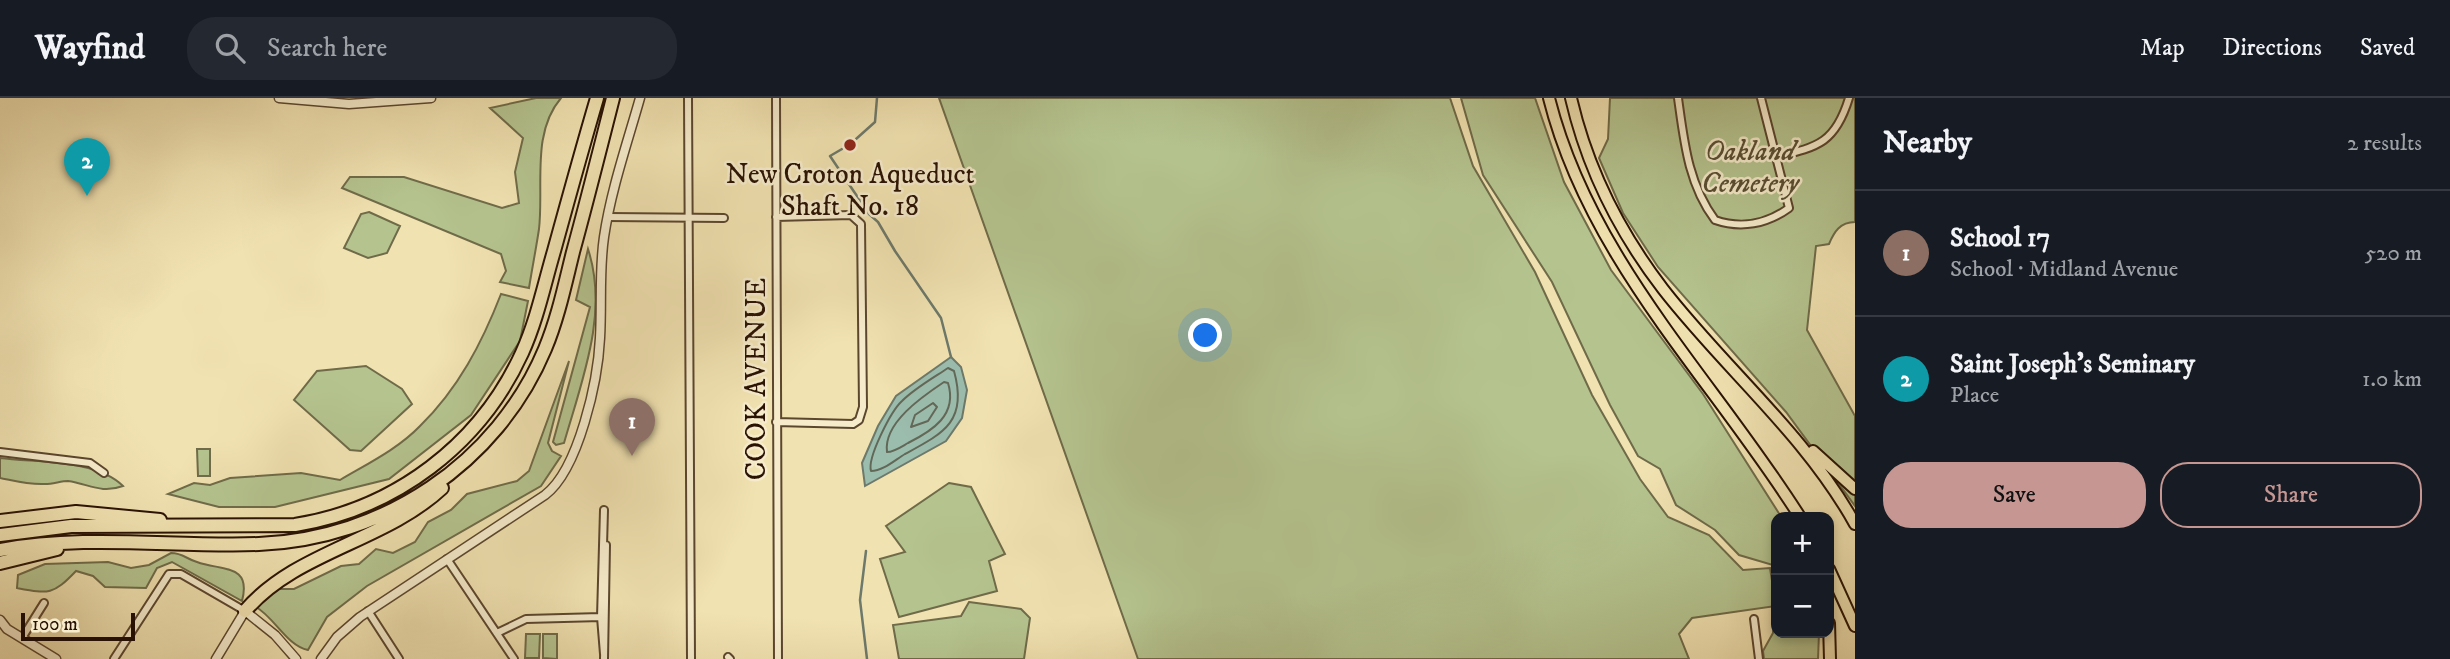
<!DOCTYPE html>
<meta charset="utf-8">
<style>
body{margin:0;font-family:"IM FELL DW Pica",serif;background:#242831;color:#f1f3f6}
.controls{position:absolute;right:21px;bottom:21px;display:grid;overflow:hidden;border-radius:14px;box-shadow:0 4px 10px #0003}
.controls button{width:63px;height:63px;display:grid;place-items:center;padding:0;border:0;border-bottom:2px solid #363941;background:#171b24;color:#f1f3f6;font:35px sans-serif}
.scale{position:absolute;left:21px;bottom:18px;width:114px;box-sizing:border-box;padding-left:7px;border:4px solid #291203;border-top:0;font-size:19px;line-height:24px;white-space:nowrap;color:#291203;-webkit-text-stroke:5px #f6eccc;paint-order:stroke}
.you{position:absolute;left:1206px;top:238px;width:24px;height:24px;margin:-18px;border:5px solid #fff;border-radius:50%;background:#1a73e8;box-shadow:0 0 0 10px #1a73e833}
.badge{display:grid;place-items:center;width:46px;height:46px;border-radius:50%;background:#c59692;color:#fff;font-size:23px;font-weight:700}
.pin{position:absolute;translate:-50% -58px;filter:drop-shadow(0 2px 4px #0008)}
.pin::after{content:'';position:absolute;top:37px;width:24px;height:21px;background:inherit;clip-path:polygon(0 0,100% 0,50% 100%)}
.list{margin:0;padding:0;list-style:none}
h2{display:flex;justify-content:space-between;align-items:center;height:91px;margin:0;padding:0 28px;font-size:30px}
h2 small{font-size:23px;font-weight:400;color:#9ea1a6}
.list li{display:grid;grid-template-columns:46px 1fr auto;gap:21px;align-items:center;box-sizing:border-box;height:126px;padding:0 28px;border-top:2px solid #363941}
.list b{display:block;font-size:26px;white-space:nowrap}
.list p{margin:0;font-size:23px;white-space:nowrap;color:#9ea1a6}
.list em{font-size:23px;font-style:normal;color:#9ea1a6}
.actions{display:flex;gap:14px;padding:21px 28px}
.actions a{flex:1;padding:16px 0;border:2px solid #c59692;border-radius:28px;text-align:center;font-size:24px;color:#c59692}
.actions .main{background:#c59692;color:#111}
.icon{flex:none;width:38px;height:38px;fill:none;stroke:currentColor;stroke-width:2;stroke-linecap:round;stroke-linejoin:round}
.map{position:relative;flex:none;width:1855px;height:561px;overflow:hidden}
header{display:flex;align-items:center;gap:42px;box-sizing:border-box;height:98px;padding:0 35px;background:#171b24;border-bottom:2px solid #363941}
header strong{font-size:33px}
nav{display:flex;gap:38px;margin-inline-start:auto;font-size:24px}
.search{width:490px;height:63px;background:#242831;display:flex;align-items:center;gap:18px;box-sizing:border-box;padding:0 24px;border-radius:28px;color:#9ea1a6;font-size:26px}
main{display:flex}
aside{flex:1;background:#171b24}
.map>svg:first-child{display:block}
.green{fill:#b5c48f;stroke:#6f6b49;stroke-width:2}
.water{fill:#9bbdae;stroke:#6d796a;stroke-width:2}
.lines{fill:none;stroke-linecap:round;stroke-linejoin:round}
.shore{stroke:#626858;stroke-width:2}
.stream{stroke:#6d796a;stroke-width:2.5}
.minor-casing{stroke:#5b462e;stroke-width:10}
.tertiary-casing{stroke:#5b462e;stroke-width:11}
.trunk-casing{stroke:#291203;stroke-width:14}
.motorway-casing{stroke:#291203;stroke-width:16}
.minor{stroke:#f6eccc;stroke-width:6}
.tertiary{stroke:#f6eccc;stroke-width:8}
.trunk{stroke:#f1e2b1;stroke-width:10}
.motorway{stroke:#f1e2b1;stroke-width:12}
.poi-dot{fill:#8f2418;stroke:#f6eccc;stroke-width:2.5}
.labels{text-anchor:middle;stroke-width:5;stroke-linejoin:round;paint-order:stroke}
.park-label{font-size:28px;font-style:italic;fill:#5a5034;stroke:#f6eccc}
.poi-label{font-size:28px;fill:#291203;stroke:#f6eccc}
.street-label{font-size:28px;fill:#291203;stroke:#f6eccc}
</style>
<header>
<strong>Wayfind</strong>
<div class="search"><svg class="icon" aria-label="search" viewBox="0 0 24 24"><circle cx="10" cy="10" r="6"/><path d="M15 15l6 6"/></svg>Search here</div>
<nav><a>Map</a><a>Directions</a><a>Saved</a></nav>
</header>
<main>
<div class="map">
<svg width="1855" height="561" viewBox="0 0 1855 561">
<rect width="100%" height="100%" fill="#f1e2b1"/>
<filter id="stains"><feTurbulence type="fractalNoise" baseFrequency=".00286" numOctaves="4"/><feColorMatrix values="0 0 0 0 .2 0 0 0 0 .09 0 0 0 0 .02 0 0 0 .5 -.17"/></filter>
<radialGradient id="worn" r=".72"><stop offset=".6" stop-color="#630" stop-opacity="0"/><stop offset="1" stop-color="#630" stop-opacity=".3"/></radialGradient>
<!-- green -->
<path class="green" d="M536,0H561C531,35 544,88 539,131C536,151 532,171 529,190L500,184L506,173L501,156L342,90L350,79H404L502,110L519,105L515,74L523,40L490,10Z
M939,0H1450L1473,68L1535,174L1592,297L1640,381L1668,419L1709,437L1743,472L1770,470L1776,508L1692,520L1679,536L1689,561H1138Z
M1461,0H1535L1564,84L1611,172L1703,296L1780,417L1776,419V468L1739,457L1715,432L1676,407L1660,371L1638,358L1610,307L1552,184L1483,77Z
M1610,0H1855V124C1840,124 1834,134 1829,146L1816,148L1807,232L1855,318V408L1786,314L1658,169L1623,115L1599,60L1608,41Z
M369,114L400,128L387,155L368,160L344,150L361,116Z
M588,151C609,215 582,282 564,345L556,347L553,344L590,209L576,202Z
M501,196L528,203L520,243L471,317L389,381L275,409H219L168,396L194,385L210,387L230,380L301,375L340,382C367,366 398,351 420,328C458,291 482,245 501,196Z
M569,263L548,345L552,353L561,358L541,388L367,488L327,519L308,552C287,548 274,519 256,509L274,491H294L341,468L359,466L376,451L393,455L415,444L428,424L451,412L467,396L517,383L529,373Z
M366,268L402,291L412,306L361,353L350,352L294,302L317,273Z
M197,351H210V378H198Z
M0,360C38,365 96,361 123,388C101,396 89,386 68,383C61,383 53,386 45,386C30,387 15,383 0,380Z
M949,385L971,389L1005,456L989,463L997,493L899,519L880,461L905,454L886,428Z
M171,455C183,455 186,461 197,464C221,473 252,465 242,503L172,464L157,470L146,490L105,489L93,478L76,473C53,497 49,496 17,490L18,477L45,466L108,464L131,470L149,467Z
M969,504L1021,511L1030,520L1024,561H899L893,527L961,518Z
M1776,514V535H1819L1818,561H1764L1763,553L1773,535V517Z
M526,536H540L539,560H525Z
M543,536H557V561L543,560Z"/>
<!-- water -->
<path class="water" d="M951,259L961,269L967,292L962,320L946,343L865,388L862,365L878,328L896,298Z"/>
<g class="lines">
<!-- shore -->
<path class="shore" d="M948,270L954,273C968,323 944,335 905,356C895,362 883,373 871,373C867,360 891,313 902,303C915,290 933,280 948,270Z
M944,284L948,285C958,317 932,333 908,345C901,349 894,354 887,354C883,325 923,298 944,284Z
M933,305L937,309L928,323L911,329L915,317Z"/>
<!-- stream -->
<path class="stream" d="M856,41L875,24L877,0
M842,51L830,58L869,116L878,124L895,153L941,220L951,259
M866,453L860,502L867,561"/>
<defs>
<path id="minor" d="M688,0L691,561
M776,0L778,561
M1678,0C1684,43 1688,86 1715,122C1741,131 1767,126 1789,110L1761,0
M1775,59C1817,49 1835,46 1849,0
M608,119L724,120
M776,324L853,326L859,322L863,309L861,126L851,117L776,119
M0,354L90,365L104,375
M604,412L601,519L604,556
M447,461L514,561
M368,513L399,561
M1754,521L1759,561
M497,535L526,521L601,519
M22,540L44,505
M728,559L730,561
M114,561L169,476H181L245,513
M604,561L606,447"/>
<path id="tertiary" d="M279,0L349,6L431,0
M0,522L7,531L56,561
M216,561L245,513L275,537L296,561
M321,561L337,539L360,519L545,397C579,371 598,282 600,240C602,206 599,173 604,139C611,92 627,46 640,0"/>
<path id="trunk" d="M1549,0C1590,163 1713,281 1800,419
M1571,0C1587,69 1620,135 1663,191C1725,271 1805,336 1855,426
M1813,353L1855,391
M1829,471L1855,528
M1829,525L1830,561"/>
<path id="motorway" d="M0,423L76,414L160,422
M0,437L71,428L295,427C395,411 480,347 522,255C537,222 544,187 554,153C568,102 582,51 597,0
M0,452C86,436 172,449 259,446C383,441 497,366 545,251C558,220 565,186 573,154C587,103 600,51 613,0
M0,465L57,451
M245,513C296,453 384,444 442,390"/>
</defs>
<!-- minor casing -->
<use href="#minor" class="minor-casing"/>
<!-- tertiary casing -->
<use href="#tertiary" class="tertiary-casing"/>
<!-- trunk casing -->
<use href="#trunk" class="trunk-casing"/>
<!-- motorway casing -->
<use href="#motorway" class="motorway-casing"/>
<!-- minor -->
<use href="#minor" class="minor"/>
<!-- tertiary -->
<use href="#tertiary" class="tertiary"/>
<!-- trunk -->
<use href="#trunk" class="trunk"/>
<!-- motorway -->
<use href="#motorway" class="motorway"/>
</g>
<!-- markers -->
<circle class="poi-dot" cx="850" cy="47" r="7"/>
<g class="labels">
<!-- park labels -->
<g class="park-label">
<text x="1750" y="62">Oakland<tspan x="1750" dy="32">Cemetery</tspan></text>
</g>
<!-- poi labels -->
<g class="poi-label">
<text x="850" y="85">New Croton Aqueduct<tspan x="850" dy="32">Shaft No. 18</tspan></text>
</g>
<!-- street labels -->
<g class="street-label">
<text transform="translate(755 281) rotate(-90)" y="10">COOK AVENUE</text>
</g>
</g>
<rect width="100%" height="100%" filter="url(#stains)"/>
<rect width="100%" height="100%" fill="url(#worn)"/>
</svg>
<div class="controls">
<button>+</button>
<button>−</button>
</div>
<div class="scale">100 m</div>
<div class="you"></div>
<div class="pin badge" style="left:632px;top:358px;background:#8d6e63">1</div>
<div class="pin badge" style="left:87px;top:98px;background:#0f9aa8">2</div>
</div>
<aside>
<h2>Nearby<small>2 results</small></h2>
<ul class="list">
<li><span class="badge" style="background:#8d6e63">1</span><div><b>School 17</b><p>School · Midland Avenue</p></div><em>520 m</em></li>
<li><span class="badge" style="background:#0f9aa8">2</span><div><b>Saint Joseph's Seminary</b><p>Place</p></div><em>1.0 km</em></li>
</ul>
<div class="actions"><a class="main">Save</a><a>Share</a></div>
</aside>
</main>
